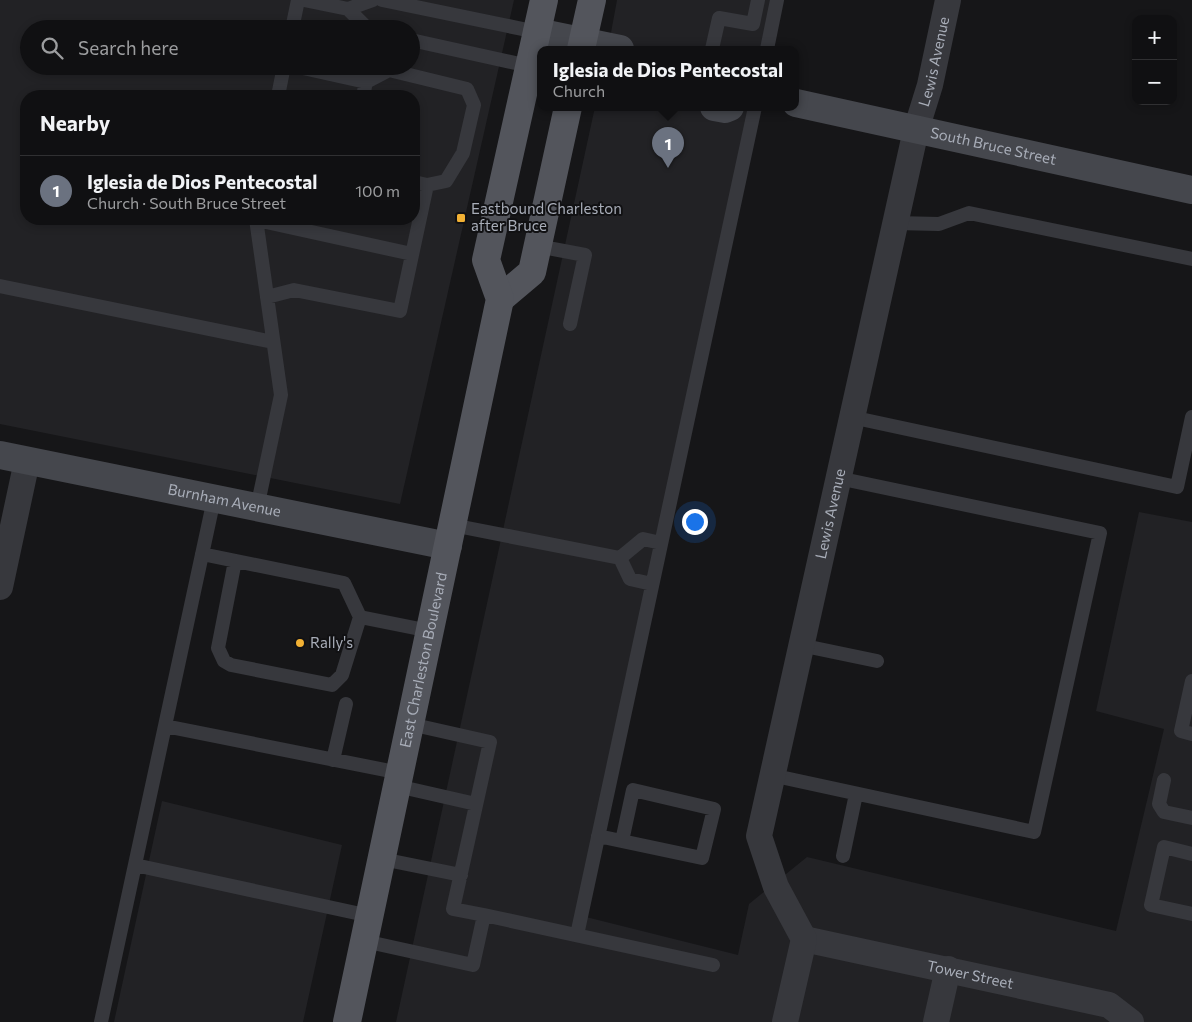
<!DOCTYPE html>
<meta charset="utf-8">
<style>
body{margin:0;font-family:Commissioner,sans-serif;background:#19191b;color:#f1f3f6}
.controls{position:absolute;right:15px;top:15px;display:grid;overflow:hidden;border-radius:10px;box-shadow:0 2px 8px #0003}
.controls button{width:45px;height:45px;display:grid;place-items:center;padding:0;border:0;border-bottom:1px solid #303032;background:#101012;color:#f1f3f6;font:25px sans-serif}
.you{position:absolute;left:694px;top:521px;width:18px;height:18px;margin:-12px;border:4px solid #fff;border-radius:50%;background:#1a73e8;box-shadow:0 0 0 8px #1a73e833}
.badge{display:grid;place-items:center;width:32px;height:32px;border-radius:50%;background:#0f766e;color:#fff;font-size:16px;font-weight:700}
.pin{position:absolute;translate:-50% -41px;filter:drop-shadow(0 1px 2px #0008)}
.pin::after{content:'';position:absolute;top:26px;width:18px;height:15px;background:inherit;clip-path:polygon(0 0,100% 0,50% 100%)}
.popup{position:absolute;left:537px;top:46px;width:262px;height:65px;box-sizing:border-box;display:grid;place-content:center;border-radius:10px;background:#101012;filter:drop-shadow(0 1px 4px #0005);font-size:16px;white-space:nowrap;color:#9c9d9f}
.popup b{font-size:19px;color:#f1f3f6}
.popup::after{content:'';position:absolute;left:50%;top:100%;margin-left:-10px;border:10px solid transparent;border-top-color:#101012}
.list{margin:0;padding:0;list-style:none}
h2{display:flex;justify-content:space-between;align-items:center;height:65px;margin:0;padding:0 20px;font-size:21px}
h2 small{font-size:16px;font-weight:400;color:#9c9d9f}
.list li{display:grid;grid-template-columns:32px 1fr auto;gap:15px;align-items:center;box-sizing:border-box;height:70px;padding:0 20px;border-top:1px solid #303032}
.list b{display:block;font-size:19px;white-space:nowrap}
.list p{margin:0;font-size:16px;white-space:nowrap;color:#9c9d9f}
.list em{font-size:16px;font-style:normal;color:#9c9d9f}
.icon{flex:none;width:28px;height:28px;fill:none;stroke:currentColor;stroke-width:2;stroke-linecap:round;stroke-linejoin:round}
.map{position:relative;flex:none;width:1192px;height:1022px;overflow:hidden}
.search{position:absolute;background:#101012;box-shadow:0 2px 8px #0003;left:20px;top:20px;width:400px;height:55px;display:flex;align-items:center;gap:12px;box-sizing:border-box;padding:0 18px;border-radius:28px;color:#9c9d9f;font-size:19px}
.panel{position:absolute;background:#101012;box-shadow:0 2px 8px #0003;left:20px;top:90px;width:400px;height:135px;border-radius:20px}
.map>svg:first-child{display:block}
.built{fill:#222225;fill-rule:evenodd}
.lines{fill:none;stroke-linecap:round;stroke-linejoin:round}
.lane{stroke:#37383d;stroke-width:14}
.street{stroke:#37383d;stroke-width:26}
.secondary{stroke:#45474d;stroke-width:28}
.primary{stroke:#53555c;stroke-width:28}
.poi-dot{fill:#f2b134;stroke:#111113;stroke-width:2}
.labels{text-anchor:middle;stroke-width:4;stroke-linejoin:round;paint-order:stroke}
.street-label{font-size:15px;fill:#a8adb8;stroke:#111113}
.poi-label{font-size:15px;fill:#a8adb8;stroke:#111113;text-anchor:start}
</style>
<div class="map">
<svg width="1192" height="1022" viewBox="0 0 1192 1022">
<rect width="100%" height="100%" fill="#161618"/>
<!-- built -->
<path class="built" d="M0,0H514L400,504L0,424ZM29,29H411V66H29ZM26,96H414V219H26Z
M617,0H782L771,49H608Z
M595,107H759L586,917L738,955L749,904L807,857L1116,931L1164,729L1096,711L1139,512L1192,522V1022H396Z
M162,801L342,845L303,1022H114Z"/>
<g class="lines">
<!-- lane -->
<path class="lane" d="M304,0L348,9L368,29
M382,0L537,32
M348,9L373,0
M292,29L298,0
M411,40L529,66
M712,49L719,18L753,24L758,0
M767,49L777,0
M294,66L366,82L363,96
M366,82L389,70L467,89L474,105L463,153L446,181L427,185L414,182
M278,96L284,66
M256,219L281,395L257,508
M257,220L412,254
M895,223L939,224L969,213L1192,259
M537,246L585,255L570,324
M0,286L273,342
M267,297L294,290L400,311L427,185
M851,417L1177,487L1192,417
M452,525L620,558L630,579L652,584
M202,554L344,583L360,617L430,631
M620,558L643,539L661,543
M235,561L218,648L224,661L231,665L332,685L342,675L360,617
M800,645L877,661
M1192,681L1181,731L1192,734
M410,724L490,742L453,909L484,915
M165,726L400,773
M333,760L346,704
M771,775L1034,832L1100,533L838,478
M1164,780L1159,804L1164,812L1192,818
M397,786L476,804
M598,836L702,858L714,809L633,790L622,841
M1192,854L1164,847L1151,905L1192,914
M843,856L856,794
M382,859L461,875
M135,865L370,916
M577,935L755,107
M364,941L473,965L484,915L713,965
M101,1022L214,499"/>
<!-- street -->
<g class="street">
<path d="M0,587L27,461"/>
<path id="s1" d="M804,939L1109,1005L1131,1022"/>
<path id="s2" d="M785,1022L804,939L776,887L759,836L916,130L930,85L948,0"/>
<path d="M936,1022L948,969"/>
</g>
<!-- secondary -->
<g class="secondary">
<path d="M537,32L620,49"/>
<path id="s3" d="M796,103L1192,190"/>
<path d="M714,107L725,109L730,107"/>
<path id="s4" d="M0,455L448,546"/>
</g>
<!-- primary -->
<g class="primary">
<path d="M581,49L592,0"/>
<path d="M500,299L532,272L568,107"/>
<path id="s5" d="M347,1022L500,299L486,260L544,0"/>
</g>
</g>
<!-- markers -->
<g class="poi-dot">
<rect x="456" y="213" width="10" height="10" rx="2.5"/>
<circle cx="300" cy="643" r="5"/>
</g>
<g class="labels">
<!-- street labels -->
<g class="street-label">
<text dy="5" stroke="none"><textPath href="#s2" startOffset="992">Lewis Avenue</textPath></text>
<text dy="5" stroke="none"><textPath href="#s3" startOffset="202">South Bruce Street</textPath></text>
<text dy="5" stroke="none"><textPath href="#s4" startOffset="229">Burnham Avenue</textPath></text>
<text dy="5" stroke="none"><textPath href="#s2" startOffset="528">Lewis Avenue</textPath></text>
<text dy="5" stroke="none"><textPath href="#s5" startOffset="370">East Charleston Boulevard</textPath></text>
<text dy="5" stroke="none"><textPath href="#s1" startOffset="170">Tower Street</textPath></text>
</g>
<!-- poi labels -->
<g class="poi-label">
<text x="471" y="214">Eastbound Charleston<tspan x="471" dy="17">after Bruce</tspan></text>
<text x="310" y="648">Rally's</text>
</g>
</g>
</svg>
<div class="controls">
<button>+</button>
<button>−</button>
</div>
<div class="you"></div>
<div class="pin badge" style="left:668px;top:168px;background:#6b7280">1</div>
<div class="popup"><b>Iglesia de Dios Pentecostal</b>Church</div>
<div class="search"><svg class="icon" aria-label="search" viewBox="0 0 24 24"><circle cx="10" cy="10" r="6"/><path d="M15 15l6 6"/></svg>Search here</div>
<section class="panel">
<h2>Nearby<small></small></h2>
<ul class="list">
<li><span class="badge" style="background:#6b7280">1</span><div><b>Iglesia de Dios Pentecostal</b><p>Church · South Bruce Street</p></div><em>100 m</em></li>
</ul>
</section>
</div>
